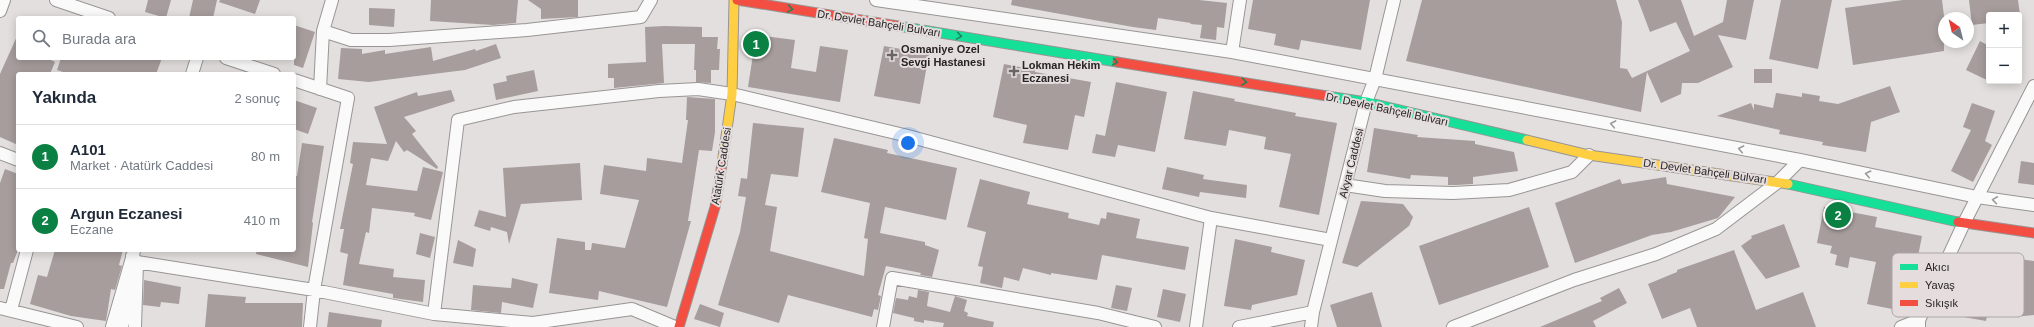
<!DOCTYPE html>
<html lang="tr">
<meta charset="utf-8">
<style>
body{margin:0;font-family:Helvetica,sans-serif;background:#f2f2f3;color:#1f2937}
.controls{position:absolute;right:12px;top:12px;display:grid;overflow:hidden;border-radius:4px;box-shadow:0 2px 10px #0003}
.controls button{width:36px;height:36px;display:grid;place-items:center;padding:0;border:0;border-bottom:1px solid #e0e1e3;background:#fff;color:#1f2937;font:20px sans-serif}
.compass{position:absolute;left:1938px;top:12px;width:36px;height:36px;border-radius:50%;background:#fff;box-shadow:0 2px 10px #0003;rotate:325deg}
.you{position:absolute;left:908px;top:143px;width:14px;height:14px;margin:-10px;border:3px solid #fff;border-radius:50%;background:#1a73e8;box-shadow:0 0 0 6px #1a73e833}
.badge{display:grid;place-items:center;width:26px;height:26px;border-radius:50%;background:#0b8043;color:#fff;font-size:13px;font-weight:700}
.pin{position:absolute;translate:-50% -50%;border:2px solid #fff;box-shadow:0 1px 4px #0006}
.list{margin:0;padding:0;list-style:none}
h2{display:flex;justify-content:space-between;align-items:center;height:52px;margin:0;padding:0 16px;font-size:17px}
h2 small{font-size:13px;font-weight:400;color:#747a83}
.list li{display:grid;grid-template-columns:26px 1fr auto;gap:12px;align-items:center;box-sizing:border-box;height:64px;padding:0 16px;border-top:1px solid #e0e1e3}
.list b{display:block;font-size:15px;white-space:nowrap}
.list p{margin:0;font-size:13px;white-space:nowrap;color:#747a83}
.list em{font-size:13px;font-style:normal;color:#747a83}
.icon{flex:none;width:22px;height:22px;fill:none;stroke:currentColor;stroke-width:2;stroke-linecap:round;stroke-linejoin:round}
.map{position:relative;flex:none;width:2034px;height:327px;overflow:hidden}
.search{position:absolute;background:#fff;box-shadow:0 2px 10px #0003;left:16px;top:16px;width:280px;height:44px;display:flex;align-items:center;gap:10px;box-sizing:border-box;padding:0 14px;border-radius:4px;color:#747a83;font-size:15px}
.panel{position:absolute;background:#fff;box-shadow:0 2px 10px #0003;left:16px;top:72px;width:280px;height:180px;border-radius:4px}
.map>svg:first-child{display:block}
.building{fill:#a69d9c}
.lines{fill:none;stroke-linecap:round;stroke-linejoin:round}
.street-casing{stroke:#989594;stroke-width:14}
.fast-casing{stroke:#989594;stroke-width:11}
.slow-casing{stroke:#989594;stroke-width:11}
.jam-casing{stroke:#989594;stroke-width:11}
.street{stroke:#fbfafa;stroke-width:12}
.fast{stroke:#16e098;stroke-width:9}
.slow{stroke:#ffcf43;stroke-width:9}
.jam{stroke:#f24e42;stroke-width:9}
.oneway{stroke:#1e825e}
.oneway2{stroke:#9c9a9a}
.poi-dot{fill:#696565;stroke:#e5dddd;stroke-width:1.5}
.labels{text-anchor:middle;stroke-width:4;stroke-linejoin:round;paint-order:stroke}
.street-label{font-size:11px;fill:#272424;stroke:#e5dddd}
.poi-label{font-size:11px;font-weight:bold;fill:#272424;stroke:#e5dddd;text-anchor:start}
.key{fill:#e5dddd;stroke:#aca6a6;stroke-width:1}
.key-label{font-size:11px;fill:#272424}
</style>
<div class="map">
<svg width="2034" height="327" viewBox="0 0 2034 327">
<rect width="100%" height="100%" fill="#e3dfdf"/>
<!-- building -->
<path class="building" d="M148,0H171L166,18L145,12Z
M193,0H217L213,18H189Z
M220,0H260L255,14L219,2Z
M431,0H518L516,23L493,25L430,21Z
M528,0H578V17L541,19V9Z
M1012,0H1199L1227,3L1224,28L1217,27L1216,40L1200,38L1202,25L1190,24L1191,23L1158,18L1156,30L1133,27L1011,5Z
M1253,0H1370L1361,50L1301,40L1299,50L1274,45L1276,34L1248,29Z
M1422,0H1616L1622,22L1620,68L1627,69L1632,78L1690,51L1676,22L1650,32L1638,0H1681L1694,36L1723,22L1727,0H1754L1746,40L1718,35L1733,67L1698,83H1682L1681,94L1661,103L1647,72L1641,112L1406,61Z
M1781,0H1832L1818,69L1769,59Z
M1903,0H1942L1944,16V51L1853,65L1845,8Z
M1969,0H2018L2020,15H1989V23L1972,25Z
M369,8L395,9L394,27L369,25Z
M294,25L315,32L303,68L294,65Z
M665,26L702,27V37H718L717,49H720L719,70H711V83L696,82V70H694L695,44H662L664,83L614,88V78H608V64L646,62L645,27Z
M18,34V58H47L55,62L50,74H18V145L0,137V74Z
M756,35L795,40L791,68L816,72L820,46L848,50L840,102L748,87Z
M1980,41L1989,46V81L1966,70Z
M496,44L501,58L465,70L369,82L338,79L341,48L362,49V54L385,50V54L431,47L433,61L475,49L476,51Z
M884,46L929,54L920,104L874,96Z
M61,58H162L156,74H69L57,70Z
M1004,64L1035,70V72L1091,82L1084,117L1075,115L1068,150L1023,143L1027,125L993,117Z
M1754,69H1772V83H1754Z
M534,70L538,91L496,100L493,84L507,81L506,76Z
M1116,82L1167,92L1155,152L1118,145L1115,157L1092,153L1096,134L1105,136Z
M1890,86L1900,112L1871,122L1866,152L1822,145L1823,142L1779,134L1780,130L1717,116L1751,103L1754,110V104L1773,108L1776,93L1802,97V93L1820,96L1819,101L1838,104Z
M451,90L455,101L404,117L416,131L412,134L438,167L437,169L407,150L404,152L396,141L388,161L371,158L366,185L417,191L423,167L443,172L431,220L414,216L415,213L372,208L369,233L366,232L359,264L394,269L393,277L425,280L423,302L393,298V294L343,285L348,254L340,252L344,229H340L353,164L350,163L353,142L387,144L374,107L417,92L418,96Z
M1193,91L1235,99L1234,101L1296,113L1295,116L1337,123L1319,215L1279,207L1291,154L1264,149L1266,137L1229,130L1226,146L1184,139Z
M687,97L715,99V132L712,151L699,150L688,221H691L667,307L599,291L598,300L549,293L557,238L585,242V250H591L592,243L625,248L639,200L600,194L604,165L646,171L647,158L682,163L688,120H686Z
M294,100L317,108L308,134L294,129Z
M1972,103L1995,111L1985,141L1992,145L1973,182L1951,171L1971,130L1963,127Z
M753,123L804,128L798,177L771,174L765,205L777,207L770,251L864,276L868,239L864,238L870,203L821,192L834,138L888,150L887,153L957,168L946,220L885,207L880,233L925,242V245L939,250L932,277L920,275L921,273L886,266L878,295L881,296L878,310L874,309L872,317L788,295L779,323L718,305L740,232L746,197L738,196L741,178L747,179Z
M1374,128L1418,135L1417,137L1475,141V144L1514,152L1518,171L1473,177V184L1456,185H1448V177L1411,175L1410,179L1367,172Z
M302,143L324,146L312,222L313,223L308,267L256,254L257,250H294V176H297Z
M2021,161L2034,163V185L2018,183Z
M580,163L582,200L521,204L509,244L507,232L491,227L490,231L474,226L479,210L506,217L503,168Z
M1167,167L1204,175L1203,179L1247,185L1246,198L1200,192L1199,197L1162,189Z
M5,169L18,174V250L13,263H11L4,289H0V183Z
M1666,177L1667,184L1735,197L1718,218L1671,232L1652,235L1575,263L1555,203L1620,179L1622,184Z
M980,179L1030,192L1027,204L1069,213L1068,218L1099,225L1101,218L1106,219L1107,212L1140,219L1136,238L1189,247L1185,270L1102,255L1097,280L1051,273V275L1023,268L1019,281L1004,277L1002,288L980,283L983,267L978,266L986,232L967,227Z
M1361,201L1403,204L1413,217L1409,226L1357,267L1342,263Z
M1529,207L1549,267L1439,305L1419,246Z
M1824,207L1877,217L1875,227L1922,236L1907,312L1867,304L1876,262L1850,257L1848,268L1835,265L1837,255L1830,253L1832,246L1817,243Z
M1784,224L1800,267L1766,279L1741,246L1752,238L1751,236Z
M420,233L435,237L430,258L416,254Z
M1235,239L1272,247L1271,252L1305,260L1297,295L1252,305L1251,310L1224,306Z
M458,240L476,249L473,267L453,263Z
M55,250H123L119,265L122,266L115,290L111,289L106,321L71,316L30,304L38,275L47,277Z
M1734,250L1756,310L1803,292L1816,327H1697L1690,308L1662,319L1648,284L1677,272V270Z
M1994,256L2034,261V315L2013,317Z
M1962,270L1994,275L1986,321L1947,314L1949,299H1952L1954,286L1959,287Z
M512,278L538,284L533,308L502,302L501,313L471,310L473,285L511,288Z
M144,280L181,287L179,304L161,302L160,307L143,305Z
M1116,285L1132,288L1127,311L1111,308Z
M1619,288L1627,303L1593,321L1596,327H1540L1602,301L1600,298Z
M1163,289L1186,294L1180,322L1157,317Z
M918,290L929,292L927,306L950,312L955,296L967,300L964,311L968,313L967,316L994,322L993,327H943L944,323L924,320V323L914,321V318L893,313L896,298L908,300L909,296L917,298Z
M1372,292L1382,327H1337L1330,305Z
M208,294L246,297L245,303H303L302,327H205Z
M700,304L724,313L720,327L694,319Z
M329,312L382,320L381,327H327Z"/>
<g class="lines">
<defs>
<path id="street" d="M56,0L109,18
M876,0L1232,52L1800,160L1977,197L2034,205
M0,11L4,0
M323,31L351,40H389L527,30L641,17L651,0
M1232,52L1240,0
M226,58L274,74
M192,74L197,58
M294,80L348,98L314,290L310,327
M320,89L323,31L332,0
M0,153L18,160
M1345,185L1385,191L1453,193L1509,190L1572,172L1589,155
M132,256L137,262L314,290L434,314L533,323L632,309L675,327
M0,308L77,327
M11,310L27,250
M434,314L458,120L514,107L659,91L698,89L732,94L904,135L1211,218L1331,240
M112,327L134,251
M122,327L133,283
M135,327L137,262
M883,327L892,278L1098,313L1155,327
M1196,327L1211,218
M1239,327L1313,312
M1311,327L1313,312L1366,102L1375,79L1394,0
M1453,327L1574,280L1656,254L1716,229L1778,182L1800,160
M1901,327L1919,320
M1919,327V320L1964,223L2034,86"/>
<path id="fast" d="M898,26L1117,62
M1327,96L1366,102L1527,140
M1788,184L1958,222"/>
<path id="slow" d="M1527,140L1589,155L1788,184
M722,164L732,94L734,0"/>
<path id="jam" d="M737,0L898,26
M1117,62L1327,96
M1958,222L2034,233
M679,327L715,207L722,164"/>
</defs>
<!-- street casing -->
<use href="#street" class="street-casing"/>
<!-- fast casing -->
<use href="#fast" class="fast-casing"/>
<!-- slow casing -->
<use href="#slow" class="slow-casing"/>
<!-- jam casing -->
<use href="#jam" class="jam-casing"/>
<!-- street -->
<use href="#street" class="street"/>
<!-- fast -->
<use href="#fast" class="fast"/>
<!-- slow -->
<use href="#slow" class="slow"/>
<!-- jam -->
<use href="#jam" class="jam"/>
</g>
<!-- one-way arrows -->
<defs><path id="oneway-chevron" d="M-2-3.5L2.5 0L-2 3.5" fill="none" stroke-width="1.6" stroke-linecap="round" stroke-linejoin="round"/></defs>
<g class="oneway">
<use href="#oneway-chevron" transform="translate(790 9) rotate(9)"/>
<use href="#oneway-chevron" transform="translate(959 36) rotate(9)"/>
<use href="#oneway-chevron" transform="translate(1115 62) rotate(9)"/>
<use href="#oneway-chevron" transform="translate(1244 82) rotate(9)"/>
</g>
<g class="oneway2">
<use href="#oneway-chevron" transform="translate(1613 124) rotate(-169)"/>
<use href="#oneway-chevron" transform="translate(1741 149) rotate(-169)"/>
<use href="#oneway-chevron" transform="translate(1868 174) rotate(-168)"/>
<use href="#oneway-chevron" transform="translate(1995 200) rotate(-172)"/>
</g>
<!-- markers -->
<g class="poi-dot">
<path d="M890 49h4v4h4v4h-4v4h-4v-4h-4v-4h4z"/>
<path d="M1012 65h4v4h4v4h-4v4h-4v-4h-4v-4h4z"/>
</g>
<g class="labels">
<!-- street labels -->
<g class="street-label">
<text transform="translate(879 23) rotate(9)" y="4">Dr. Devlet Bahçeli Bulvarı</text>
<text transform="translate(1387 109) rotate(12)" y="4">Dr. Devlet Bahçeli Bulvarı</text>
<text transform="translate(1351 163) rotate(-76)" y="4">Akyar Caddesi</text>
<text transform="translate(721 166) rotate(-81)" y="4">Atatürk Caddesi</text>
<text transform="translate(1705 171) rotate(8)" y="4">Dr. Devlet Bahçeli Bulvarı</text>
</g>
<!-- poi labels -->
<g class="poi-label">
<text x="901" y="53">Osmaniye Ozel<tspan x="901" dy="13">Sevgi Hastanesi</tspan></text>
<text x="1022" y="69">Lokman Hekim<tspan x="1022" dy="13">Eczanesi</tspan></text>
</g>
</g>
<!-- legend -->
<rect x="1892" y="253" width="132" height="64" rx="6" class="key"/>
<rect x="1900" y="264" width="18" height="6" fill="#16e098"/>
<rect x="1900" y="282" width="18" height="6" fill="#ffcf43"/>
<rect x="1900" y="300" width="18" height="6" fill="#f24e42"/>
<g class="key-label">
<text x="1925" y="271">Akıcı</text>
<text x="1925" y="289">Yavaş</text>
<text x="1925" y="307">Sıkışık</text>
</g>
</svg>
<div class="controls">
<button>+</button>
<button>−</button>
</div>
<svg class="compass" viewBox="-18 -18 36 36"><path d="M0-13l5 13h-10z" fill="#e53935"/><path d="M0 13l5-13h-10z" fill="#747a83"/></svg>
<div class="you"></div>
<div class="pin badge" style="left:756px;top:44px">1</div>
<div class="pin badge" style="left:1838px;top:215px">2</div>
<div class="search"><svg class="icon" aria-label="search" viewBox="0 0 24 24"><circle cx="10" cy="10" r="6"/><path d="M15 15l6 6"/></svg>Burada ara</div>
<section class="panel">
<h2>Yakında<small>2 sonuç</small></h2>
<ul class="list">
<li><span class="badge">1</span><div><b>A101</b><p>Market · Atatürk Caddesi</p></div><em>80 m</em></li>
<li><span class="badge">2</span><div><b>Argun Eczanesi</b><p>Eczane</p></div><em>410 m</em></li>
</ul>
</section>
</div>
